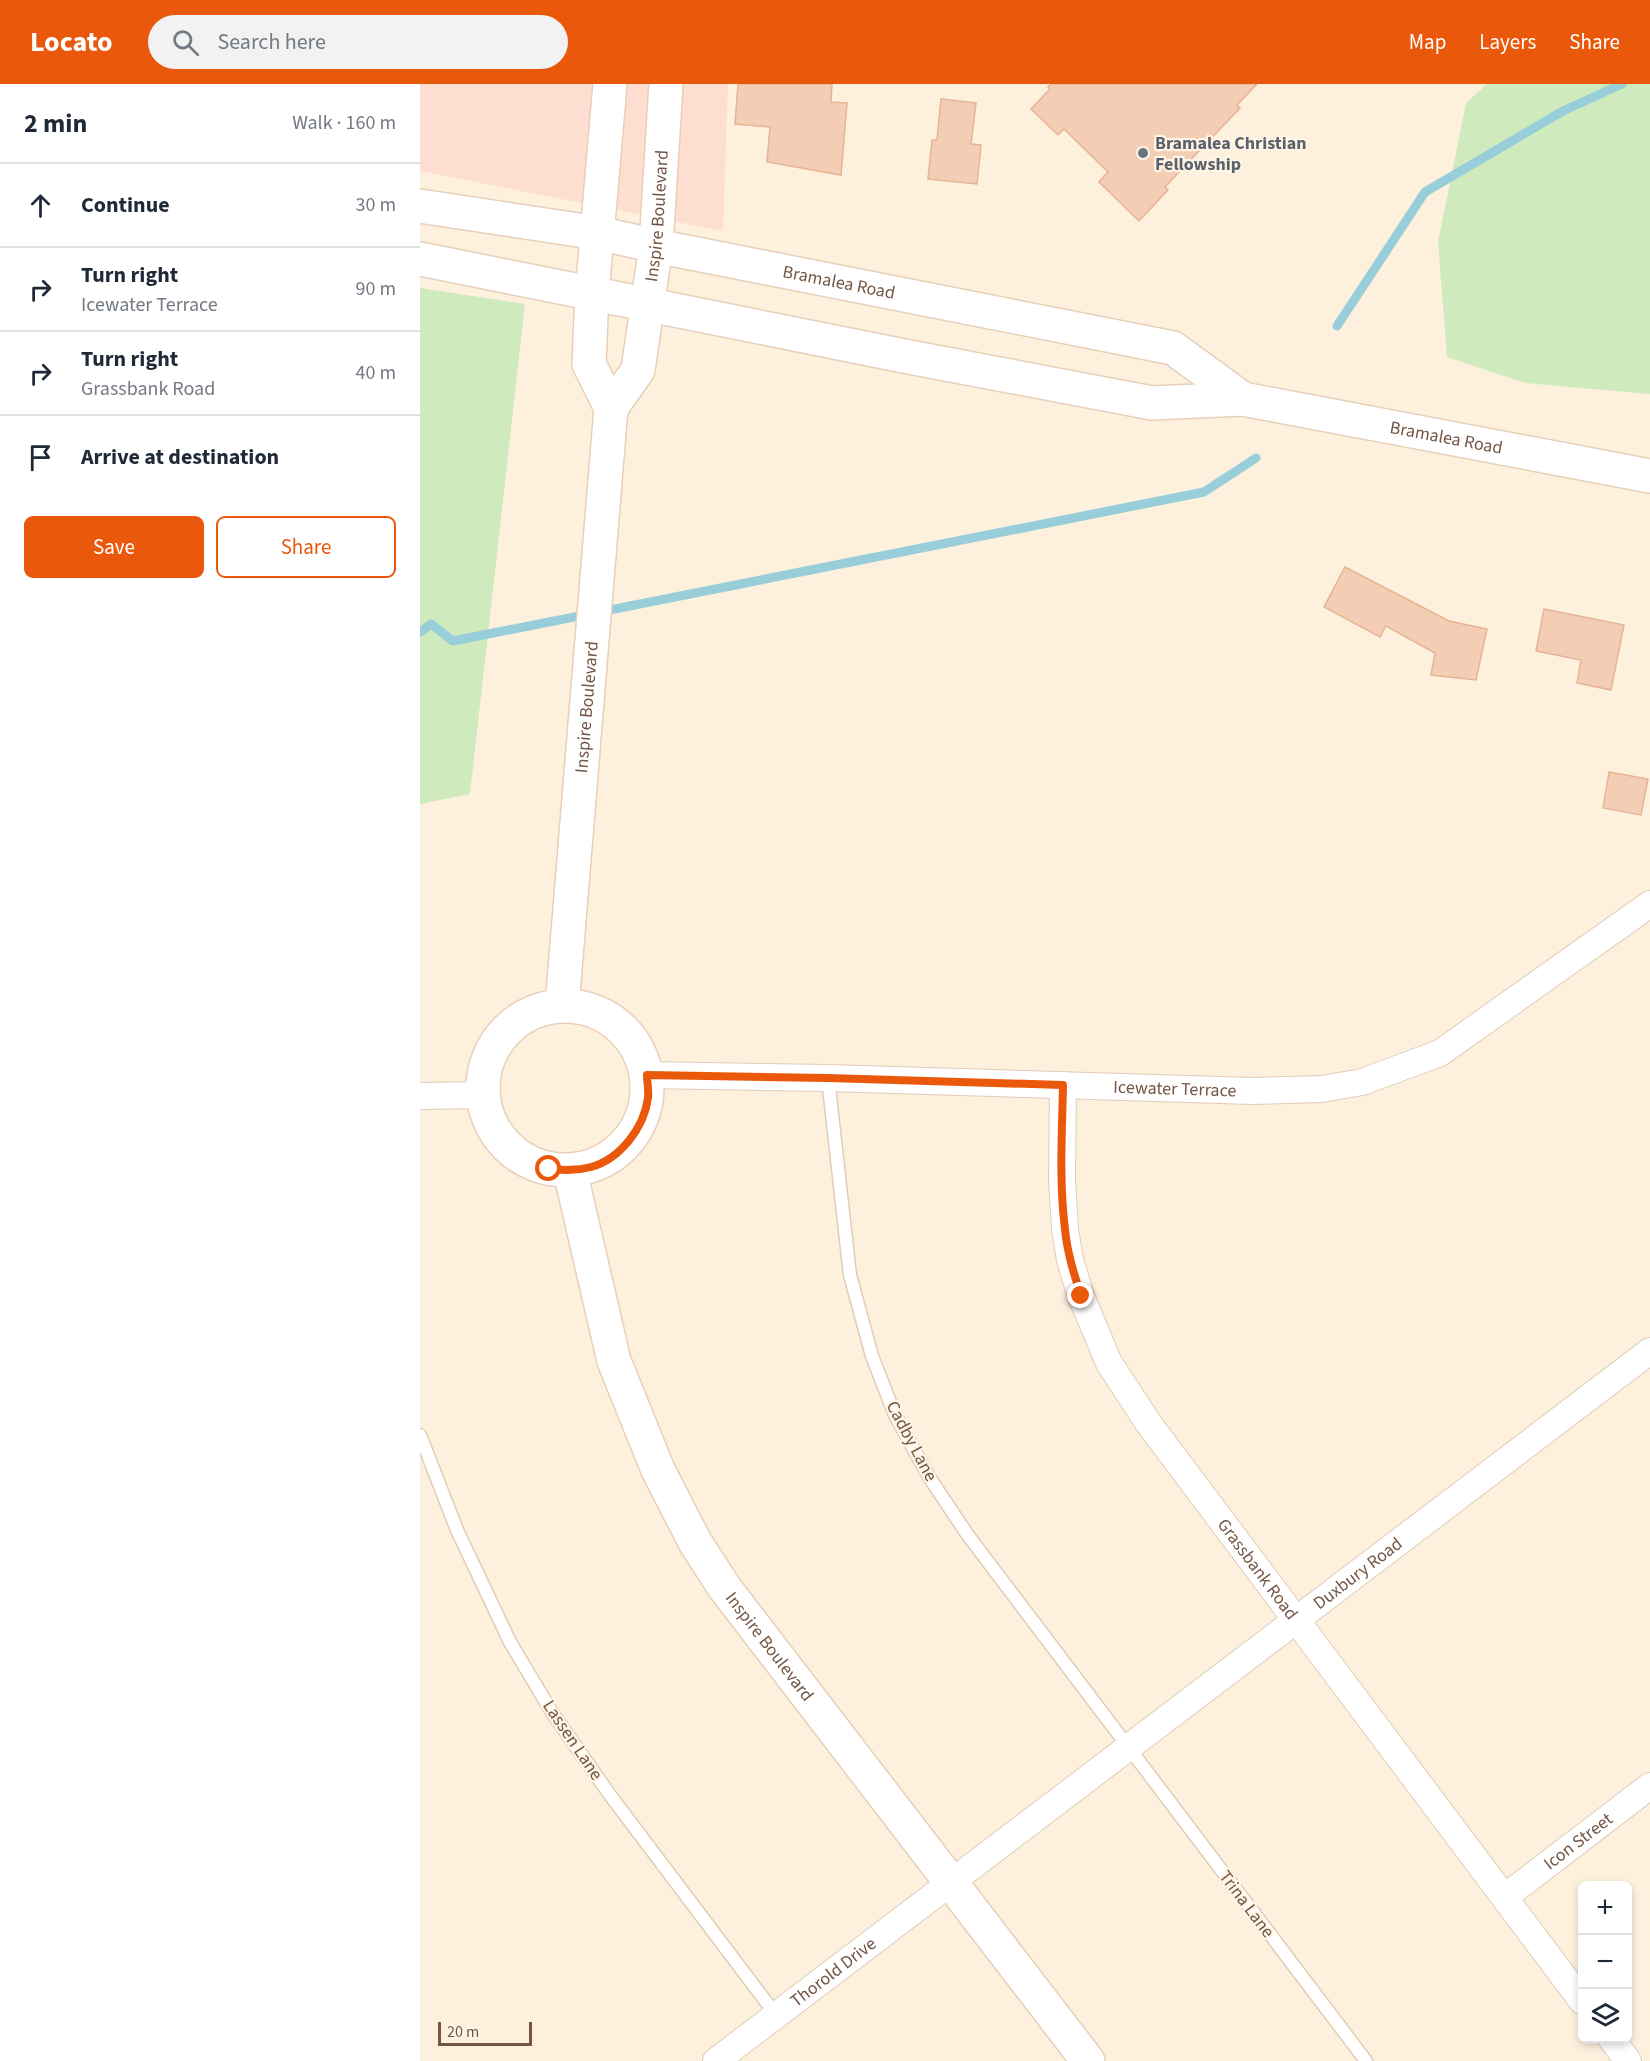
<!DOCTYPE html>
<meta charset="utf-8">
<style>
body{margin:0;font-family:"Source Sans 3",sans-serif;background:#f2f2f3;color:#1f2937}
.controls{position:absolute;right:18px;bottom:18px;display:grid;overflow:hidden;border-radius:9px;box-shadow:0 3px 9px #0003}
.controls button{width:54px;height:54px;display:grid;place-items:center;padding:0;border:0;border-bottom:2px solid #e0e1e3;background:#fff;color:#1f2937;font:30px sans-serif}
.scale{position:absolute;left:18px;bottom:15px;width:94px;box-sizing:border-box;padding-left:6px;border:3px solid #735645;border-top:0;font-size:16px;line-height:21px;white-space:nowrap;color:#735645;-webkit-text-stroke:4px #fff5e5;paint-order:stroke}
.stop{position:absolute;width:18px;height:18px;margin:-14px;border:4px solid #ea580c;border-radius:50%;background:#fff}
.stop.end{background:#ea580c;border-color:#fff;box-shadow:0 2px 6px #0008}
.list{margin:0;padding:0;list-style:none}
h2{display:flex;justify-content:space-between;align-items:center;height:78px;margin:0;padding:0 24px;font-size:26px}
h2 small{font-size:20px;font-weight:400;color:#747a83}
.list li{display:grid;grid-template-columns:39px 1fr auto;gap:18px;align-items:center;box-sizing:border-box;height:84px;padding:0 24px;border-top:2px solid #e0e1e3}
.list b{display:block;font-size:22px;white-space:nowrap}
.list p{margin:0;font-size:20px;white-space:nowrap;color:#747a83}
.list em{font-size:20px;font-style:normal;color:#747a83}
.actions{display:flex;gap:12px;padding:18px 24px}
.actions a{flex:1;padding:14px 0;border:2px solid #ea580c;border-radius:9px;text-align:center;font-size:21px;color:#ea580c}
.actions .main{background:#ea580c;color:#fff}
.icon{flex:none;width:33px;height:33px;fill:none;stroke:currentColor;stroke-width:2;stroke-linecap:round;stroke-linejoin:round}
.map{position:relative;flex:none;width:1230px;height:1977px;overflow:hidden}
header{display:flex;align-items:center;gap:36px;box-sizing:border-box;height:84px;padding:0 30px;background:#ea580c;color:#fff}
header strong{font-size:28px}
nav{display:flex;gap:33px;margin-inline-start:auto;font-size:21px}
.search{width:420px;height:54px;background:#f2f2f3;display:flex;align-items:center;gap:15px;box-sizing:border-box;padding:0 21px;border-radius:33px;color:#747a83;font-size:22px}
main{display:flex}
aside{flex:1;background:#fff}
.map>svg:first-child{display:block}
.commercial{fill:#feded1}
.green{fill:#cfeabc}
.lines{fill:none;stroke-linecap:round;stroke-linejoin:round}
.stream{stroke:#98ced9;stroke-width:9}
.building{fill:#f3ceb4;stroke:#e6b494;stroke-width:1.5}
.lane-casing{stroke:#e1ccba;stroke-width:15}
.street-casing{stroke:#e1ccba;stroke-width:28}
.secondary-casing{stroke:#e8cfba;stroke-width:36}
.lane{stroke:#fff;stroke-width:12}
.street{stroke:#fff;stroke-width:26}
.secondary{stroke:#fff;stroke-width:33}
.route{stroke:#ea580c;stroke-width:8}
.worship-dot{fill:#6b7280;stroke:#fff5e5;stroke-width:2}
.labels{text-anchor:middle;stroke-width:4.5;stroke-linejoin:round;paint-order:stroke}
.worship-label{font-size:18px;font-weight:bold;fill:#5b616d;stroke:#fff5e5;text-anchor:start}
.street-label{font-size:18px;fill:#735645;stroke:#fff5e5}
</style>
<header>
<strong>Locato</strong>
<div class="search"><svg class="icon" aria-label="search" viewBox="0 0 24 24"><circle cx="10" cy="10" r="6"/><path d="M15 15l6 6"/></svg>Search here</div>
<nav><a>Map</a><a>Layers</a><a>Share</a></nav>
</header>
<main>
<aside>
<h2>2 min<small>Walk · 160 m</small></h2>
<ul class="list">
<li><svg class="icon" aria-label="ahead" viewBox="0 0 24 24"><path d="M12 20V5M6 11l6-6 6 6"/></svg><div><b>Continue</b></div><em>30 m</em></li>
<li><svg class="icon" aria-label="right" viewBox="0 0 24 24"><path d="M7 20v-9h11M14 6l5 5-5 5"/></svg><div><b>Turn right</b><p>Icewater Terrace</p></div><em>90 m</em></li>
<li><svg class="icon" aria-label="right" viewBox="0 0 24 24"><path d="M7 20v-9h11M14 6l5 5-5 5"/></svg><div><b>Turn right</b><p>Grassbank Road</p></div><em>40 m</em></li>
<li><svg class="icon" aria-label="arrive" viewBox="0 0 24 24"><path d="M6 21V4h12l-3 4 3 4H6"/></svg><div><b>Arrive at destination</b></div></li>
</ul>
<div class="actions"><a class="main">Save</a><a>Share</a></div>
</aside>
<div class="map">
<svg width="1230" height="1977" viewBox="0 0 1230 1977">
<rect width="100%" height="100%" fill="#fdf1de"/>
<!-- commercial -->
<path class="commercial" d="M0,0H308L303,147L0,87Z"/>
<!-- green -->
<path class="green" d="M1067,0H1230V310L1105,299L1027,273L1018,158L1046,19Z
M0,204L105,220L50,710L0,720Z"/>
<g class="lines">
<!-- stream -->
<path class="stream" d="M917,242L1005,108L1143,27L1202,0
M0,548L11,540L33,557L784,408L836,374"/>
</g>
<!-- building -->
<path class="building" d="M318,0H412L411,18L427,19L421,91L347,78L350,43L315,40Z
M631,0H837L817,21L820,24L745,103L748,106L719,137L679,98L688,88L644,45L638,51L611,25L630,5L628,3Z
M521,15L556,19L551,60L561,61L557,100L508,95L512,56H517Z
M925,483L1029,537L1067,545L1056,596L1011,591L1015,569L966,542L960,553L904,523Z
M1124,525L1204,541L1191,606L1157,599L1161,576L1116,567Z
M1189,688L1228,695L1221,731L1183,724Z"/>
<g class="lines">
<defs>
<path id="lane" d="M408,994L430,1191L452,1272L475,1331L509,1393L547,1450L946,1977
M0,1351L37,1446L90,1558L133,1630L190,1711L356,1931"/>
<g id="street">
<path id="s1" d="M227,991L408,994L833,1007L902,1005L942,998L1020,969L1230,820"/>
<path id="s2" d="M643,1001L642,1096L645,1145L650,1176L661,1212L689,1279L729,1340L1162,1917"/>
<path d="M0,1012L63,1011"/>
<path id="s3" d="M1085,1813L1230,1702"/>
<path d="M1191,1954L1208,1977"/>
<path id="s4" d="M296,1977L1230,1267"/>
</g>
<g id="secondary">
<path d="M190,0L172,210L169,280L191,324"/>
<path id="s5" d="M0,122L178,149L236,162L753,264L823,315"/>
<path id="s6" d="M0,175L484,272L732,319L823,315L1230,392"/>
<circle cx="145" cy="1004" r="82"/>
<path id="s7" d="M142,922L191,324L218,286L236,162L246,0"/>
<path id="s8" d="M150,1087L194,1277L238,1386L275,1458L304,1503L668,1977"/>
</g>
</defs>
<!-- lane casing -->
<use href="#lane" class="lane-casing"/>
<!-- street casing -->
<use href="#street" class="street-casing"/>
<!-- secondary casing -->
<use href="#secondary" class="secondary-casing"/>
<!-- lane -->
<use href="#lane" class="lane"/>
<!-- street -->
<use href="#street" class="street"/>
<!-- secondary -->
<use href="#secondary" class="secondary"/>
</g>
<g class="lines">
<!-- route -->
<path class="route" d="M129,1085C143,1086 156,1087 171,1083C200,1075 224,1044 228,1014C229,1007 227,998 227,991L408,994L643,1001C642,1049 639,1098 645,1145C647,1168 654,1190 661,1212"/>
</g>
<!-- markers -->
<circle class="worship-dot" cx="723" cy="69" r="6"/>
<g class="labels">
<!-- worship labels -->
<g class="worship-label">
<text x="735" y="65">Bramalea Christian<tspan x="735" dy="21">Fellowship</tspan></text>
</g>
<!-- street labels -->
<g class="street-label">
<text dy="6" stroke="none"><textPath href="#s7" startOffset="802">Inspire Boulevard</textPath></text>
<text dy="6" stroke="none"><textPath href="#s5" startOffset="426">Bramalea Road</textPath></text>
<text dy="6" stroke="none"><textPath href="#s6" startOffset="1044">Bramalea Road</textPath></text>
<text dy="6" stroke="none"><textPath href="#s7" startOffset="300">Inspire Boulevard</textPath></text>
<text dy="6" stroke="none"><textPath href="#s1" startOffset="528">Icewater Terrace</textPath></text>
<text transform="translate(492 1357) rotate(62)" y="6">Cadby Lane</text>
<text dy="6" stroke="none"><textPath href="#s2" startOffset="540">Grassbank Road</textPath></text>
<text dy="6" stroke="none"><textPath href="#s4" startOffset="806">Duxbury Road</textPath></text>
<text dy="6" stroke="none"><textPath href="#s8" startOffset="522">Inspire Boulevard</textPath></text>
<text transform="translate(153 1656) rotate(56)" y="6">Lassen Lane</text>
<text dy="6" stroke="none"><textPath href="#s3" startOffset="92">Icon Street</textPath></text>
<text transform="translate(827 1820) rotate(53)" y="6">Trina Lane</text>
<text dy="6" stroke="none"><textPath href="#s4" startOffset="147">Thorold Drive</textPath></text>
</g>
</g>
</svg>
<div class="controls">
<button>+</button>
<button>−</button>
<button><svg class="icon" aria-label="layers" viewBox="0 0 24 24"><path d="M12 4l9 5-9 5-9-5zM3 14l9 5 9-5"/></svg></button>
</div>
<div class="scale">20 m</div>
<div class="stop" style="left:129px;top:1085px"></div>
<div class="stop end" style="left:661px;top:1212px"></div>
</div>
</main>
